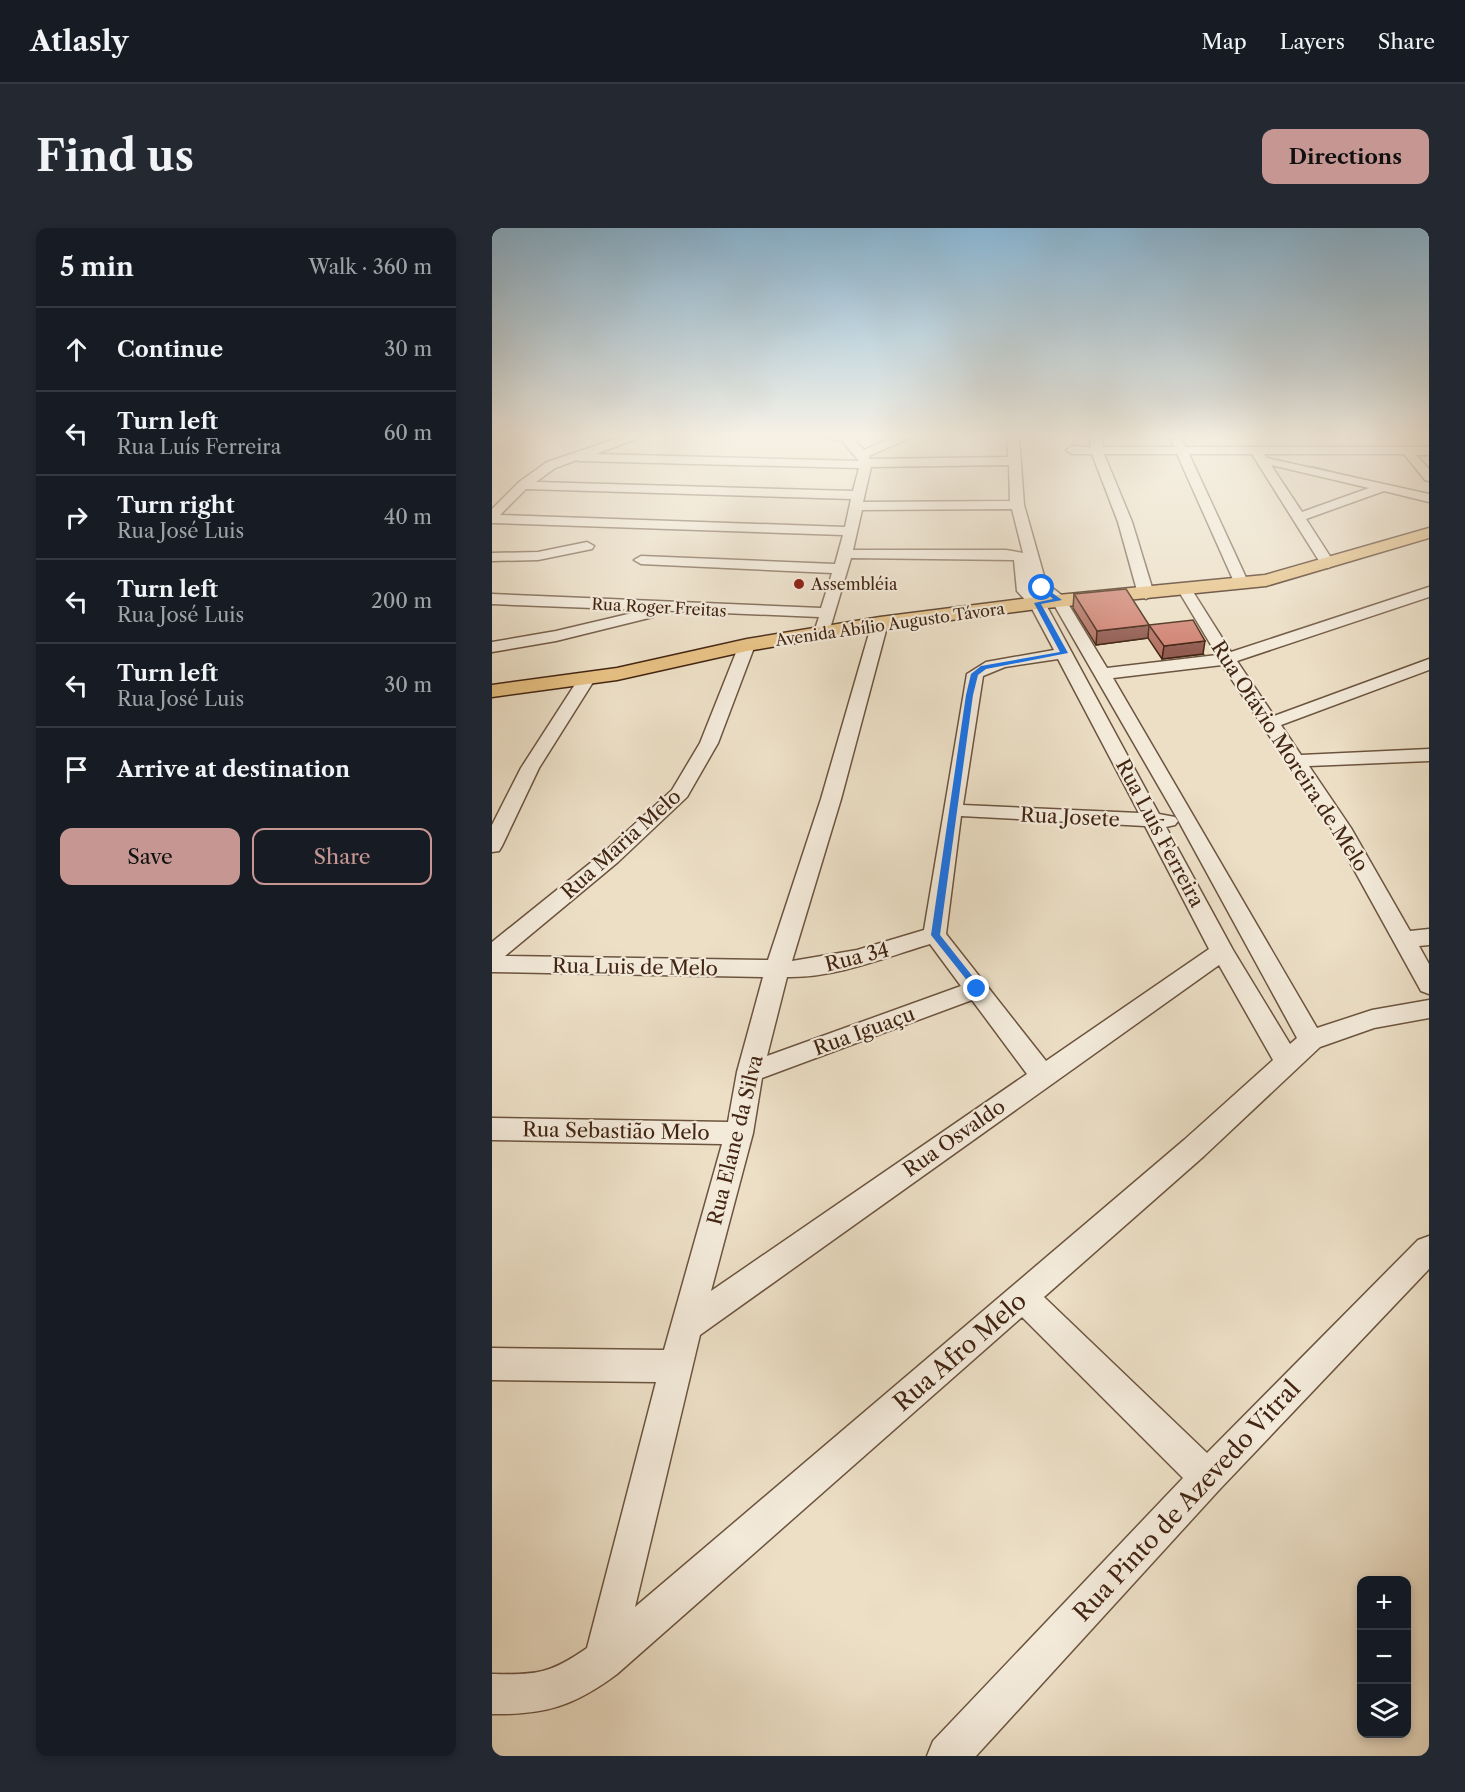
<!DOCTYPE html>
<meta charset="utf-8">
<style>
body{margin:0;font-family:"Libre Caslon Text",serif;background:#242831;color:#f1f3f6}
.controls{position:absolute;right:18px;bottom:18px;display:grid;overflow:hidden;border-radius:12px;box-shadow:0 3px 9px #0003}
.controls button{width:54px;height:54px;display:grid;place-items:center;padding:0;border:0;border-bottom:2px solid #363941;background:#171b24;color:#f1f3f6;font:30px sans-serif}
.stop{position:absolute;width:18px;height:18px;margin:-14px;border:4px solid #1a73e8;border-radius:50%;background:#fff}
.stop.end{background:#1a73e8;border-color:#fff;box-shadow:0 2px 6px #0008}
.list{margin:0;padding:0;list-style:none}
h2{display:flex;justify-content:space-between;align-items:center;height:78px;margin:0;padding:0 24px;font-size:26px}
h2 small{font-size:20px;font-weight:400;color:#9ea1a6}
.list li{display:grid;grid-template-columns:39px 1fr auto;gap:18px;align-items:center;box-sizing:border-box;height:84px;padding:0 24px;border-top:2px solid #363941}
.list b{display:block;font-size:22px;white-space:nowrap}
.list p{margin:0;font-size:20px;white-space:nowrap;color:#9ea1a6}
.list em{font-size:20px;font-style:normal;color:#9ea1a6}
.actions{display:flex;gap:12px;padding:18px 24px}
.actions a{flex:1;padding:14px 0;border:2px solid #c59692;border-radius:12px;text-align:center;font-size:21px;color:#c59692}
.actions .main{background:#c59692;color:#111}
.icon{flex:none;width:33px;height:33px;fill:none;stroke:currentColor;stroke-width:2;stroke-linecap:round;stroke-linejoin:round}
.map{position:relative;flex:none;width:937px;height:1528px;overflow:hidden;border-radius:12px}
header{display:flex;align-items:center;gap:36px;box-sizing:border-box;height:84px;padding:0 30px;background:#171b24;border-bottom:2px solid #363941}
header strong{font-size:28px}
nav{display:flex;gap:33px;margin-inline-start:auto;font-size:21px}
.intro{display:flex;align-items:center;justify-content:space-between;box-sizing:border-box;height:144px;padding:0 36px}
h1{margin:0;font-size:42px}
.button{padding:15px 27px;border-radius:12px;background:#c59692;color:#111;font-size:21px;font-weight:700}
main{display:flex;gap:36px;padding:0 36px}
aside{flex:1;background:#171b24;border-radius:12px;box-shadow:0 3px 9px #0003}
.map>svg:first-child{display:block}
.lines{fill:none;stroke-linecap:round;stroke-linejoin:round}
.stream{stroke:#778077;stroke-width:3}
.minor-casing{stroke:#6c543f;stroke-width:3}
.major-casing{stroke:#422512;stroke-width:3}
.minor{fill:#f3eada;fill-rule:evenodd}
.major{fill:#e6c083;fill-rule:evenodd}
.wall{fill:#b37264;stroke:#422512;stroke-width:1.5}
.shaded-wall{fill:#925c51;stroke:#422512;stroke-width:1.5}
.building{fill:#d08474;stroke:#422512;stroke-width:1.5}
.route{fill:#1a73e8}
.poi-dot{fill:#8f2418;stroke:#f3eada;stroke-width:2}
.labels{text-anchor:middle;stroke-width:4.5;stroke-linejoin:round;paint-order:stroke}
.far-poi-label{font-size:16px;fill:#422512;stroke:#f3eada;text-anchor:start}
.far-street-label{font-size:16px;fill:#422512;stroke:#f3eada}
.street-label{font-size:20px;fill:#422512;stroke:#f3eada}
.near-street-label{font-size:24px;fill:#422512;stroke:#f3eada}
</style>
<header>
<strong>Atlasly</strong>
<nav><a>Map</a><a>Layers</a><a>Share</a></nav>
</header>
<div class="intro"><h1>Find us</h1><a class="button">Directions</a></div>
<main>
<aside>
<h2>5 min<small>Walk · 360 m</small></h2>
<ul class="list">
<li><svg class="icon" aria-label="ahead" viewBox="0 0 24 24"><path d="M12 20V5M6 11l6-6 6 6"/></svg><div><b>Continue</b></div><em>30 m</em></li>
<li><svg class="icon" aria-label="left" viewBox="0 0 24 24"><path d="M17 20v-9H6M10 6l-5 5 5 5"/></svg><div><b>Turn left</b><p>Rua Luís Ferreira</p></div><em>60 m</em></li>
<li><svg class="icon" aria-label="right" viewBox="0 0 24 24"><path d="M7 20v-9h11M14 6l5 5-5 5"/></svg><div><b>Turn right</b><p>Rua José Luis</p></div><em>40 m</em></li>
<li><svg class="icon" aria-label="left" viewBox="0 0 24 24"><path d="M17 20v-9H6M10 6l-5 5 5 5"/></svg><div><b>Turn left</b><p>Rua José Luis</p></div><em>200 m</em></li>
<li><svg class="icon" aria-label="left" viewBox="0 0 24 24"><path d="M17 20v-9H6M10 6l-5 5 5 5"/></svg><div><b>Turn left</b><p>Rua José Luis</p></div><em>30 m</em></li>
<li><svg class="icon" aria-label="arrive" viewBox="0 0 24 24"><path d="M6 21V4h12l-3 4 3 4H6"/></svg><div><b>Arrive at destination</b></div></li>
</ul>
<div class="actions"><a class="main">Save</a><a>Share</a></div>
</aside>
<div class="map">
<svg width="937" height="1528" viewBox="0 0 937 1528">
<rect width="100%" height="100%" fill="#ecdfc6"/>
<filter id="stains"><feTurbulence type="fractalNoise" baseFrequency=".00333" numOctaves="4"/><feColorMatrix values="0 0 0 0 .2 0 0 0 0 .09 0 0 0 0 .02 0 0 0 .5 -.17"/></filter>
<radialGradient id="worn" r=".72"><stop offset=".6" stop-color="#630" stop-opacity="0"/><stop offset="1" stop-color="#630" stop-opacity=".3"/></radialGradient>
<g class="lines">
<!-- stream -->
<path class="stream" d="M820,239L871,252"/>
<defs>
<path id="minor" d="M130,209H149L104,226L367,233L350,213L335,209H359L372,222L403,209H420L377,228L378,231L516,229L515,209H527L532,277L554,355L572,369L615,440L725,427L686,362L688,359H698L739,424L937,359V369L745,433L782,488L937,431V442L789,497L809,527L937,521V533L817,538L859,600L918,703L937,701V717L927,718L937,736V766L929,763L839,600L730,437L621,450L825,800L880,782L937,772V790L882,800L828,819L712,928L552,1069L715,1225L926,1012L937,1008V1041L727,1262L484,1528H435L441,1513L691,1250L530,1089L125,1446C82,1478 53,1487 0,1486V1446C44,1447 58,1446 95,1420L164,1154L0,1152V1120L172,1122L230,916L0,912V890L236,894L245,844L271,749L0,744V714L112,624L180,562L208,515L247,417L255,412L263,417L226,515L195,569L126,634L13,728L276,732L329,571L380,395L388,390L396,395L349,571L300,733L365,722L432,702L475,446L494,434L562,422L538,377L525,363L522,332L359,330L337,404L331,406L323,401L327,389L160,382L164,386L161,389L64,413L0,424V414L64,403L153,382L0,376V366L329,380L340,345L149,336L142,332L149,328L343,336L351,307L0,295V281L27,254L55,234ZM85,232L86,233L367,240L361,263L44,254L63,240ZM517,237L518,273L371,274L379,239ZM34,261L359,271L353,299L8,287ZM520,281L531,325L514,322H361L370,282ZM540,357L561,375L686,592L805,810L798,816L741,722L674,599L683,597L686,593L683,589L667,586L553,375L540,362ZM566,431L647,585L471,577L491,448L513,439ZM469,588L653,598L717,721L554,833L454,706ZM438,716L469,758L275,828L295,749C343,750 392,730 438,716ZM727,737L781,832L692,912L143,1379L208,1107ZM480,772L535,846L219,1063L261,905L270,850Z
M598,209H610L611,219H682L679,212L688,209L694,219H937V227H924L937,241V253L933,252L912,226H772L775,230L937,266V274L892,263L814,291L843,336L836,340L829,336L760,226H697L757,356L750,360L743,356L685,226H612L640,294L662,366L654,371L646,366L626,294L600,226H580L574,222L580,218L599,219ZM779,237L877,260L810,284Z
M95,314L102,318L100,321L46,332L0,333V325L46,324Z
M95,446L103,451L47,540L10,618L7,623L0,624V597L29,540L89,447Z"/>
<path id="major" d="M937,300V310L774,358L545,381L388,401L255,423L125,452L0,469V457L125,440L255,411L388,389L545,369L773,347Z"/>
</defs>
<!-- minor casing -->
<use href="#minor" class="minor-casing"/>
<!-- major casing -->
<use href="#major" class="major-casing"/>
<!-- minor -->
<use href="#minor" class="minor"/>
<!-- major -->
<use href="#major" class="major"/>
</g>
<!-- wall -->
<path class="wall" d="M582,366L657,397L711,426L670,431L656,410L604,417L581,380Z"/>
<!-- shaded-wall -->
<path class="shaded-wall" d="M657,397L656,410L604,417L605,403Z
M713,413L711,426L670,431L672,418Z"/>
<!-- building -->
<path class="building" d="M634,361L657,397L701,392L713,413L672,418L657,397L605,403L582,366Z"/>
<!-- sky -->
<linearGradient id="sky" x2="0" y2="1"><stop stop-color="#89b7d6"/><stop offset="0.49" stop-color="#f6f1e5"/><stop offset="1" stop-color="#f6f1e5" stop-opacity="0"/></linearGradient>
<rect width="937" height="423" fill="url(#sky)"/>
<!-- route -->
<path class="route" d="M548,359H552L570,372L549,376L576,425L494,441L486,447L481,467L448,707L489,759V764L485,765L439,707L474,467L479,446L489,438L568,424L542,375L561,371Z"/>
<!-- markers -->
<circle class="poi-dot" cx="307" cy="356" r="6"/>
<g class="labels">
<!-- far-poi labels -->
<g class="far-poi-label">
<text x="319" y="362">Assembléia</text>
</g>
<!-- far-street labels -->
<g class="far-street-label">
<text transform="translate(167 379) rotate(3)" y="6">Rua Roger Freitas</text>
<text transform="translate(398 396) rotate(-8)" y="6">Avenida Abílio Augusto Távora</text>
</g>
<!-- street labels -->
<g class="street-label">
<text transform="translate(798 528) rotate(57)" y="7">Rua Otávio Moreira de Melo</text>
<text transform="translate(578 589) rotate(3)" y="7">Rua Josete</text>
<text transform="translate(668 605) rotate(62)" y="7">Rua Luís Ferreira</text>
<text transform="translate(129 616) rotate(-42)" y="7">Rua Maria Melo</text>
<text transform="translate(365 729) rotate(-14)" y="7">Rua 34</text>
<text transform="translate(143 739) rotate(1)" y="7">Rua Luis de Melo</text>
<text transform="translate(372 803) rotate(-20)" y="7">Rua Iguaçu</text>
<text transform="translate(124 903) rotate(1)" y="7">Rua Sebastião Melo</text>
<text transform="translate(462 910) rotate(-35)" y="7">Rua Osvaldo</text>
<text transform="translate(243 912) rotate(-76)" y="7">Rua Elane da Silva</text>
</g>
<!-- near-street labels -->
<g class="near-street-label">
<text transform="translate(468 1124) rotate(-41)" y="8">Rua Afro Melo</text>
<text transform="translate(695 1273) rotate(-47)" y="8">Rua Pinto de Azevedo Vitral</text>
</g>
</g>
<rect width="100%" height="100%" filter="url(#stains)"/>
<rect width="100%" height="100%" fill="url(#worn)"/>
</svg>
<div class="controls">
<button>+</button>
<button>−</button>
<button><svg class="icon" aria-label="layers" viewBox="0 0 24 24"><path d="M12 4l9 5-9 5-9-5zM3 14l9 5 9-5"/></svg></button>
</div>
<div class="stop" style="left:550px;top:360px"></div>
<div class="stop end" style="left:485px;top:761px"></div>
</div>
</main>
